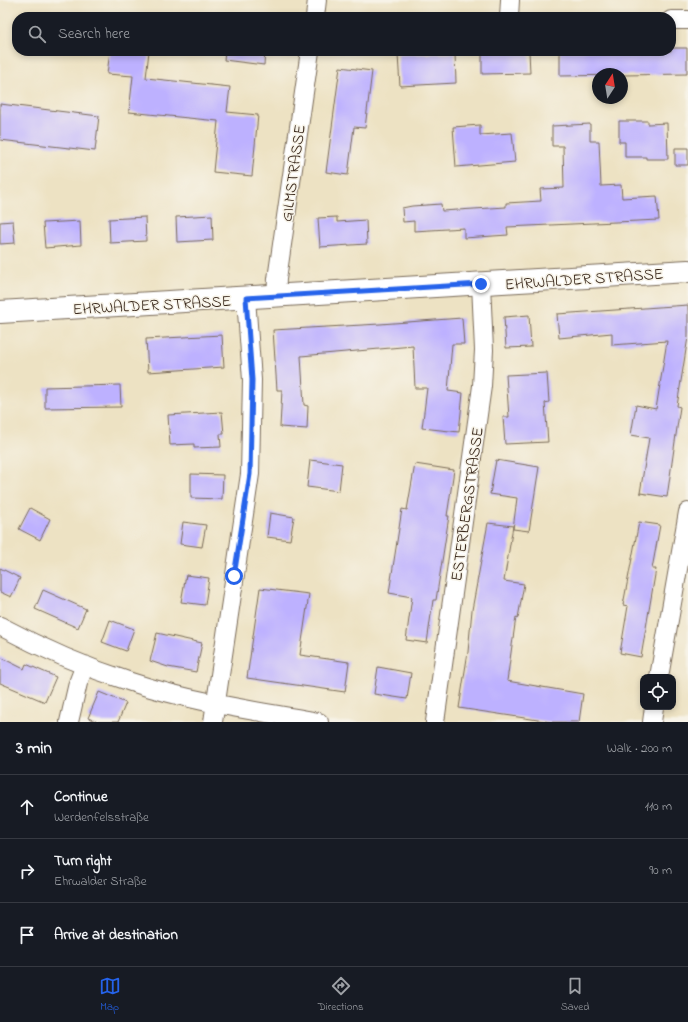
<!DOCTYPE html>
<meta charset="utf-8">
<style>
body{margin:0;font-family:"Indie Flower",sans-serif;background:#20242c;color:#f1f3f6}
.controls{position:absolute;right:12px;bottom:12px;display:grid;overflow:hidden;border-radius:8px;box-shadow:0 2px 6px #0003}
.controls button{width:36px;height:36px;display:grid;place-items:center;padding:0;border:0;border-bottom:1px solid #363941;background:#171b24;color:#f1f3f6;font:20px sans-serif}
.compass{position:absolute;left:592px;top:68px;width:36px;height:36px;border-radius:50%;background:#171b24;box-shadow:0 2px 6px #0003;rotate:12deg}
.stop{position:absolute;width:12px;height:12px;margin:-9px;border:3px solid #2563eb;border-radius:50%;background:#fff}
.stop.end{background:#2563eb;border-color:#fff;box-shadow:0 1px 4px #0008}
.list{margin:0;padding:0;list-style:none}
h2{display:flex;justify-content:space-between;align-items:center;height:52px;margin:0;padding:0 16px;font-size:17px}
h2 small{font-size:13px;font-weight:400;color:#9ea1a6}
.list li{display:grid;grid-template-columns:26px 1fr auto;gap:12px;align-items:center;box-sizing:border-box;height:64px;padding:0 16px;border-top:1px solid #363941}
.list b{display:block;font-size:15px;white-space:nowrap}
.list p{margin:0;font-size:13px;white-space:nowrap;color:#9ea1a6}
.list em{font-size:13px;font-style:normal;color:#9ea1a6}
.icon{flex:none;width:22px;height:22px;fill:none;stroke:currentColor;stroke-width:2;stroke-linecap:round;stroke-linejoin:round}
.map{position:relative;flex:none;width:688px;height:722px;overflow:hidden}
.search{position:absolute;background:#171b24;box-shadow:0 2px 6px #0003;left:12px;right:12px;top:12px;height:44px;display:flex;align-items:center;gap:10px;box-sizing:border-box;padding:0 14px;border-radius:16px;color:#9ea1a6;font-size:15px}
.sheet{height:244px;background:#171b24}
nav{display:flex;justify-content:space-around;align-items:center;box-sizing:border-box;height:56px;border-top:1px solid #363941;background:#171b24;font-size:11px;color:#9ea1a6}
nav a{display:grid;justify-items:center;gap:2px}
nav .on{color:#2563eb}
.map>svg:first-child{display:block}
.building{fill:#bdb1ff}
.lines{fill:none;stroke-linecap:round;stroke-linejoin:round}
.minor-casing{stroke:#796a58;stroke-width:20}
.tertiary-casing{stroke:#796a58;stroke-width:24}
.minor{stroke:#fff;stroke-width:18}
.tertiary{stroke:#fff;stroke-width:22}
.route{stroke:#2563eb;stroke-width:5}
.labels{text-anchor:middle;stroke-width:3;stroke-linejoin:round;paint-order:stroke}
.street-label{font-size:16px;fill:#3b2a1e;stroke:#f7f3e8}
</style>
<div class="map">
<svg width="688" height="722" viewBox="0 0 688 722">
<rect width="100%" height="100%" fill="#f7f3e8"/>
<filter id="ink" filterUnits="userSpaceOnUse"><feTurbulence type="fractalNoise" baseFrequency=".025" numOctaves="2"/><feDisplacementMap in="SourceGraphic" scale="8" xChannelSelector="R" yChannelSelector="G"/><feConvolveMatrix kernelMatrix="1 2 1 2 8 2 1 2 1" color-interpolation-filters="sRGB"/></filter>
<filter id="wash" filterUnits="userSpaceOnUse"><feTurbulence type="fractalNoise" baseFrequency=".012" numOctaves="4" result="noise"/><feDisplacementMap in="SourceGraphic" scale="16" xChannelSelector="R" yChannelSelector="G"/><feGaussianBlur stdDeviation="0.9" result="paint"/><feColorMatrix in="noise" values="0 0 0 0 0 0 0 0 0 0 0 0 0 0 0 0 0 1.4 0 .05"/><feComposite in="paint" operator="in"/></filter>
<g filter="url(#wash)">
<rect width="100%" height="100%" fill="#ede2c3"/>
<g id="blocks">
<!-- building -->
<path class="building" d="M671,48H687V74L560,76V51H671Z
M110,51H149L146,78L230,87L227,112L258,115L252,176L213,172L218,121L129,112L133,76L107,74Z
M225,51H265L264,65L224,60Z
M482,51H529L530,73L482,74Z
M455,53L456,83L400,86L398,55Z
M340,67L372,71L365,128L354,127L348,175L326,172Z
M0,104L99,116L95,151L0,140Z
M619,121H648V124L667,123L668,159H646V157H625V142H619Z
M590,124V141H599L601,186L621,185L622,198L657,196L659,220L507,227L508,235L464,238V228L414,231V221L403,222L402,208L412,206L441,204L442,211L506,207V203L541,201L540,189L564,188L563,146H552V126Z
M480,125V135L512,133L515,162L456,167L453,127Z
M675,148H688V165H675Z
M212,215L213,240L177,242L176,217Z
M145,217L146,241L110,243L109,219Z
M337,217V222L366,220L367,244L320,247L318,218Z
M13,221L15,243L0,244V222Z
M80,221L81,245L45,248L43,223Z
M688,305V337L677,406L680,407L667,497L640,493L649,438L631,435L636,405L656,409L667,341L612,345V333L559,338L557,314Z
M529,315L531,347L506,348L504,317Z
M462,318L464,344H452L448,391L463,393L459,432L422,428L427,388H415L413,346L301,356L304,405L308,406L307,429L280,427L282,390H277L273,330L380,324Z
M222,335L224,367L148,372L146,339Z
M547,373L549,402L545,403L548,442L505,444L503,417H509L506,375Z
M120,385L121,407L45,408V387Z
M222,412L224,434H220L221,447L194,448V444L170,445L168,415Z
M310,460L342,464L339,491L307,487Z
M496,460L539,467L529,531L513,529L517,498L490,494Z
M415,464L454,470L447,516H449L436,600H433L427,643L406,640L412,597L389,593L402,509L407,510Z
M191,474L223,475L222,499L191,498Z
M30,508L50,519L40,540L19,529Z
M270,513L294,517L290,540L267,537Z
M183,522L206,525L202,547L180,544Z
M639,522L660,525L652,569H656L641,657L620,653L628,606L623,605Z
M488,523L513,526L504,581L524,584L518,618L516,617L507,681L583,694L579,722H551L459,708L468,652L472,610Z
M0,568L20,578L11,597L0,592Z
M186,575L209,578L205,605L181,602Z
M260,588L309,594L300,655L349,662L345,692L247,678Z
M43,590L86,609L78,628L35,609Z
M110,620L134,629L126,651L102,642Z
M157,633L202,643L196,672L168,667L150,661Z
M0,657L24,669L26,664L56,677L45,702L0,683Z
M378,667L411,673L407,699L374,694Z
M99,692L126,703L118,722H98L88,718Z"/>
</g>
</g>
<g filter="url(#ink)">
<use href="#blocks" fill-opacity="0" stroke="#796a58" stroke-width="1"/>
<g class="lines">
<defs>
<path id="minor" d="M315,17L317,0
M509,17L510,0
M671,20H688
M276,296L277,279L310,51
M0,626C41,648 87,668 131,682C192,702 256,711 319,722
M659,677L688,512
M69,722L78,683L85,665
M213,722L250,474L252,380L246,298
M435,722L482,386L484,350L481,284
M652,722L654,707"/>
<path id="tertiary" d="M0,312L688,271"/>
</defs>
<!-- minor casing -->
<use href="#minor" class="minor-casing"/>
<!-- tertiary casing -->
<use href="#tertiary" class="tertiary-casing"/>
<!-- minor -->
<use href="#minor" class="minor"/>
<!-- tertiary -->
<use href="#tertiary" class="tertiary"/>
</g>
</g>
<g class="lines" filter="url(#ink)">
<!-- route -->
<path class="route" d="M234,576L250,474L252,380L246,298L481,284"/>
</g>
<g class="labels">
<!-- street labels -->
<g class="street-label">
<text transform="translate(292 173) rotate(-82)" y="6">GILMSTRASSE</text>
<text transform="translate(584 278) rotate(-4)" y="6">EHRWALDER STRASSE</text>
<text transform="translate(152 304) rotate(-3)" y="6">EHRWALDER STRASSE</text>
<text transform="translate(466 504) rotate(-82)" y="6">ESTERBERGSTRASSE</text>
</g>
</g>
</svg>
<div class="controls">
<button><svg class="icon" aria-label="locate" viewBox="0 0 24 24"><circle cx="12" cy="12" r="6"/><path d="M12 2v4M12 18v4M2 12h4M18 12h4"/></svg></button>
</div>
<svg class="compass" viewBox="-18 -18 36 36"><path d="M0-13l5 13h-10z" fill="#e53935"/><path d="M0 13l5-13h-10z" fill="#9ea1a6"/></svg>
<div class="stop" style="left:234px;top:576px"></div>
<div class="stop end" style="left:481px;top:284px"></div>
<div class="search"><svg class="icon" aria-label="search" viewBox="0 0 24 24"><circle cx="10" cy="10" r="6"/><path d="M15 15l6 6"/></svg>Search here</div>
</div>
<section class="sheet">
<h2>3 min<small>Walk · 200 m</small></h2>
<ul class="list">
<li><svg class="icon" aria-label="ahead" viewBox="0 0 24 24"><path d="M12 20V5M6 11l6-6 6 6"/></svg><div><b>Continue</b><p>Werdenfelsstraße</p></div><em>110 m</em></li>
<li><svg class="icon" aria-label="right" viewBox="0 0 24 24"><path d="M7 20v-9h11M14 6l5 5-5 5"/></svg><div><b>Turn right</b><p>Ehrwalder Straße</p></div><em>90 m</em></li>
<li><svg class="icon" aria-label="arrive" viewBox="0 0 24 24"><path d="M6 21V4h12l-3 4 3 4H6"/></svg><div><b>Arrive at destination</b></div></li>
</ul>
</section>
<nav>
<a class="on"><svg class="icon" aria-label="map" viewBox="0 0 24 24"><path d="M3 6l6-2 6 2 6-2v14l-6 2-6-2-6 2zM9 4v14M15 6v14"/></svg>Map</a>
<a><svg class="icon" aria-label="directions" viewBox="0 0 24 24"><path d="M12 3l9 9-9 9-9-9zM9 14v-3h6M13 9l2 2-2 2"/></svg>Directions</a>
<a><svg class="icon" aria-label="saved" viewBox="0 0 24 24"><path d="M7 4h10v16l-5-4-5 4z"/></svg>Saved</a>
</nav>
